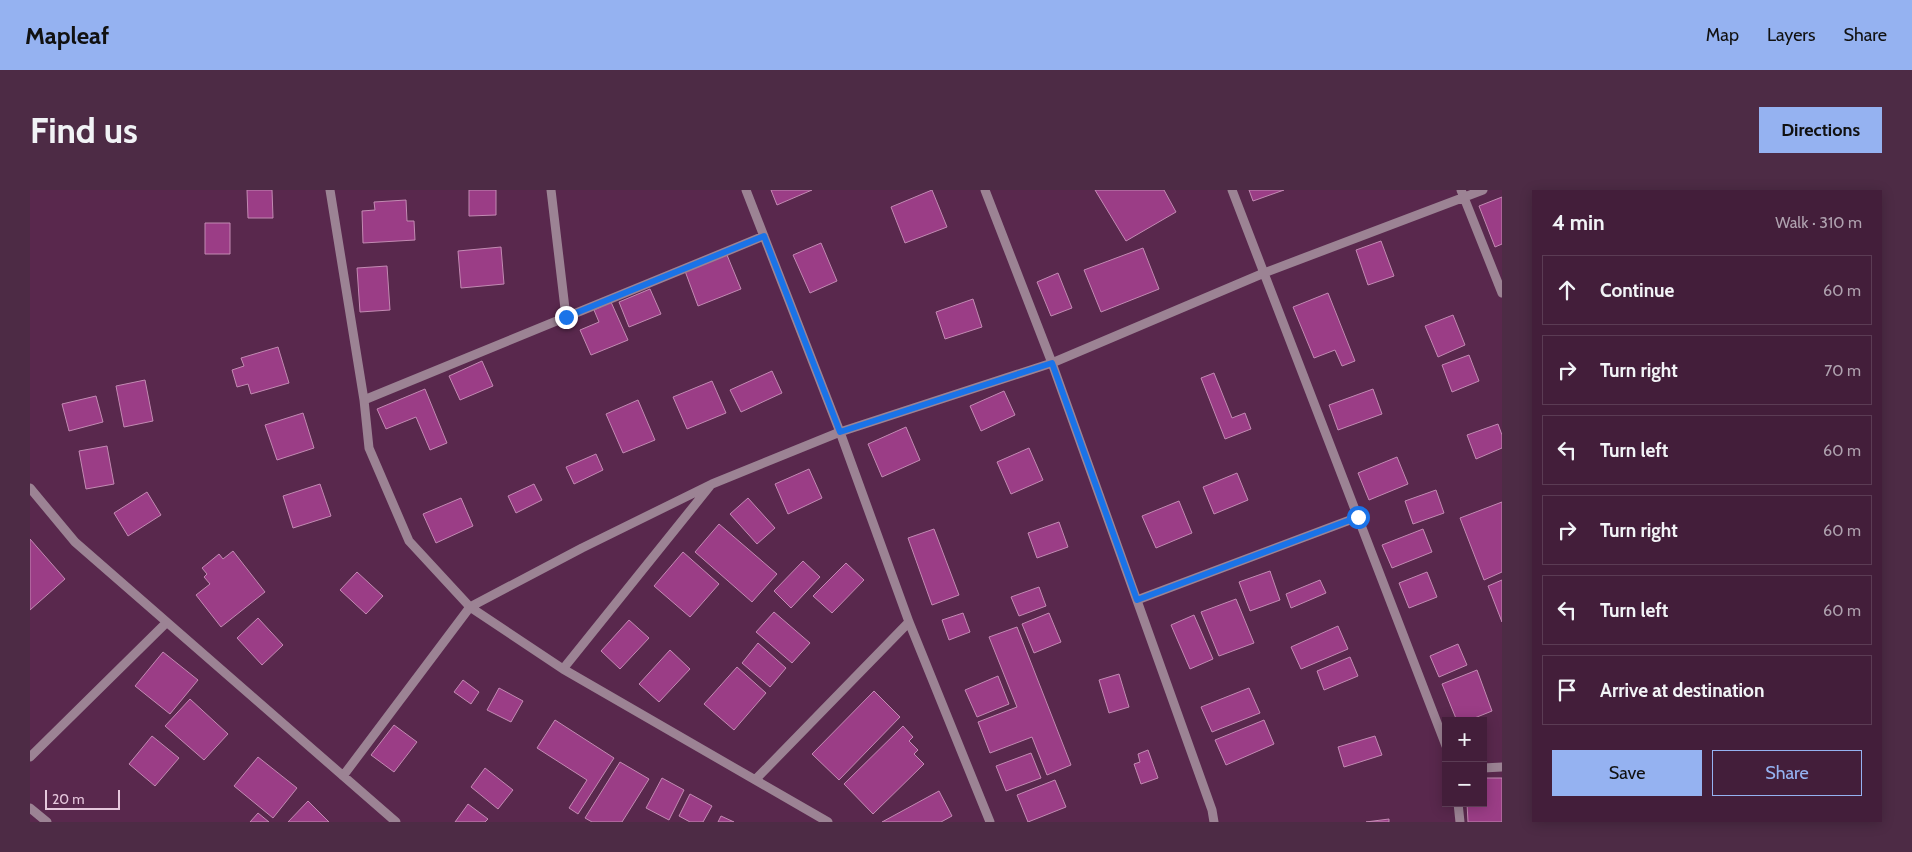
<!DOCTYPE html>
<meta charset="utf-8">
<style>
body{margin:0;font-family:Cabin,sans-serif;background:#4d2b45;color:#f1f3f6}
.controls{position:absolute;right:15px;bottom:15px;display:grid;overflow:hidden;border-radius:0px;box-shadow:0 2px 12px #0003}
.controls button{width:45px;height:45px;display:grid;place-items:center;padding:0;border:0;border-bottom:1px solid #5b3c54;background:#431e3a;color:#f1f3f6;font:25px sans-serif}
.scale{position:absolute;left:15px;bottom:12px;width:75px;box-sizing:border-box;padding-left:5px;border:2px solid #e6c8dd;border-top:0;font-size:14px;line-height:18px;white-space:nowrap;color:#e6c8dd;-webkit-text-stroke:4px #59284d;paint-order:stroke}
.stop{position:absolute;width:15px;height:15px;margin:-11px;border:4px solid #1a73e8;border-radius:50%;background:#fff}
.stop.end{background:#1a73e8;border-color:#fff;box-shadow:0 1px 5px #0008}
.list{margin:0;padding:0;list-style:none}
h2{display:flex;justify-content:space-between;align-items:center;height:65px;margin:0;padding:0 20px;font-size:21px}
h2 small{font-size:16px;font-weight:400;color:#afa2af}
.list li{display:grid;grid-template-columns:32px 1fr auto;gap:15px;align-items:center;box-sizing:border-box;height:70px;margin:0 10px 10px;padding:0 10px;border:1px solid #5b3c54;border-radius:0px}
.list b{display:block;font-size:19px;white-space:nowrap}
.list em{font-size:16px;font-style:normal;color:#afa2af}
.actions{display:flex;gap:10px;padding:15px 20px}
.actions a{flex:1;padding:11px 0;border:1px solid #95b2f1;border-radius:0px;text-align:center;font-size:18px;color:#95b2f1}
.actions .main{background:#95b2f1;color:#111}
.icon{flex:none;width:28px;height:28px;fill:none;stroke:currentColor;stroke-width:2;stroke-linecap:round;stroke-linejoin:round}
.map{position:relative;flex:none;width:1472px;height:632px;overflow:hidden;border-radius:0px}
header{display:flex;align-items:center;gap:30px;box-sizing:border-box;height:70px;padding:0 25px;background:#95b2f1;color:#111}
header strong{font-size:24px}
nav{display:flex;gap:28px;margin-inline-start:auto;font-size:18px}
.intro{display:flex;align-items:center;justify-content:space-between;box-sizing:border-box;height:120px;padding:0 30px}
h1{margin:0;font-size:35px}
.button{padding:12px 22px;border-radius:0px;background:#95b2f1;color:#111;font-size:18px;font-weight:700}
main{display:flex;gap:30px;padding:0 30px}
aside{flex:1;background:#431e3a;border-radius:0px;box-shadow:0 2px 12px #0003}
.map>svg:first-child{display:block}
.building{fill:#9b3d86;stroke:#c38ab3}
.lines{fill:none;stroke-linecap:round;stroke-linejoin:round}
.minor{stroke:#9c8394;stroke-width:9}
.route{stroke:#1a73e8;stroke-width:6}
</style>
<header>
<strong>Mapleaf</strong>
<nav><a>Map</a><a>Layers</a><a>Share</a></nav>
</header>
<div class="intro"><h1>Find us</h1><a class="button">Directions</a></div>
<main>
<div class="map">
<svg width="1472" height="632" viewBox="0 0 1472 632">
<rect width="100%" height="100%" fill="#59284d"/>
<!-- building -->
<path class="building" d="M217,0H242L243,28H218Z
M439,0H466V25L439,26Z
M741,0H782L747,15Z
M902,0L917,37L875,53L861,17Z
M1065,0H1134L1146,22L1096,51Z
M1219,0H1254L1223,11Z
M1472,7V54L1465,57L1449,16Z
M376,10L377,31H384L385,50L333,53L332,21L345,20L344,12Z
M175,33H200V64H175Z
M1351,51L1364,86L1338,95L1326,60Z
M791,53L807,91L780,103L763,65Z
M471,57L474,94L431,98L428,61Z
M1113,58L1129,99L1071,122L1054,80Z
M697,65L711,99L668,116L655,81Z
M357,76L360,120L330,122L327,78Z
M1028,83L1042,118L1021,126L1007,92Z
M620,99L631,124L599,137L589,112Z
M1298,103L1325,171L1312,176L1305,160L1284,168L1263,117Z
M943,109L952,137L915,149L906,122Z
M581,112L598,150L561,165L550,140L569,132L564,120Z
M1423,125L1435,155L1408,167L1395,136Z
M248,157L259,193L221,204L218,194L207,197L202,180L214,176L211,168Z
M1439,165L1449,191L1422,202L1412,175Z
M452,171L463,196L430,210L419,186Z
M742,181L752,203L711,222L700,200Z
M1184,183L1202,228L1215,223L1221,239L1195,249L1171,188Z
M115,190L123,231L94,237L86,196Z
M682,191L696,223L657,239L643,207Z
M395,199L417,253L400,260L386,227L356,239L347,219Z
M1343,199L1352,224L1308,240L1299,215Z
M974,201L985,225L951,241L940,216Z
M66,206L73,232L39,241L32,214Z
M608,210L625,250L593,263L576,224Z
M273,223L284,258L247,270L235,235Z
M1468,234L1472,245V258L1446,269L1437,245Z
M876,237L890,270L852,287L838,254Z
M77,256L84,294L56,299L49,261Z
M999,258L1013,290L981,304L967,272Z
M566,264L573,280L544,294L536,277Z
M1367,267L1378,294L1339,310L1328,283Z
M779,279L792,308L758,324L745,294Z
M1207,283L1218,310L1184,324L1173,297Z
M290,294L301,326L263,338L253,306Z
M504,294L512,310L486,323L478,306Z
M1406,300L1414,323L1383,334L1375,311Z
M117,302L131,325L98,346L84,323Z
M431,308L443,336L406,353L393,324Z
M718,308L745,338L727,354L700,324Z
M1149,311L1162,343L1126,358L1112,326Z
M1472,312V382L1454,390L1430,328Z
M1029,332L1038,357L1007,368L998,343Z
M689,334L747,384L722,412L665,362Z
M904,339L929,405L902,415L878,348Z
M1393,339L1402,362L1362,378L1352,355Z
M0,349L35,389L0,420Z
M203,361L235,402L191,437L166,405L180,394L174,387L177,384L172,378L189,364L193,369Z
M653,362L689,394L660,427L624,396Z
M773,371L790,387L761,418L744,401Z
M816,373L834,390L802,423L783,406Z
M1240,381L1250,410L1220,421L1209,392Z
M327,382L353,406L336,424L310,400Z
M1397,382L1407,407L1379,418L1369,393Z
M1290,390L1296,403L1261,418L1256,404Z
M1472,390V432L1458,396Z
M1009,397L1016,416L989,426L981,407Z
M1206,409L1224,453L1189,466L1171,422Z
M744,422L780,453L762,473L726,442Z
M933,423L940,442L919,450L912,430Z
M1019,423L1031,452L1004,463L992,434Z
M1164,425L1183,469L1160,479L1141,435Z
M228,428L253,455L232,475L207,448Z
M599,430L619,448L590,479L571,461Z
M1308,436L1318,459L1271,479L1261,457Z
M987,437L1041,575L1017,585L1002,547L960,563L948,532L987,517L959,447Z
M728,453L756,478L740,497L712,473Z
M1428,454L1437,475L1409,487L1400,466Z
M640,460L660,479L629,512L609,494Z
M133,462L168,490L140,524L105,496Z
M1320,467L1328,486L1294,500L1287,481Z
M707,477L736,503L704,540L674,514Z
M1447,480L1462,521L1437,531H1427L1412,494Z
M1089,484L1099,517L1079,523L1069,490Z
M968,486L979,514L947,527L935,500Z
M433,490L449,502L441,514L424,502Z
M469,498L493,511L481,532L457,520Z
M1219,498L1230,523L1182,542L1171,517Z
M844,501L870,527L809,590L782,564Z
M160,509L198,544L174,570L135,536Z
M525,530L584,568L548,624L539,618L557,590L507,558Z
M1234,530L1244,554L1196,575L1185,550Z
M364,535L387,552L364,582L341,565Z
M873,536L883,547L879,551L888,560L884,564L894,574L843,624L814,594Z
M122,546L149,568L125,596L99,574Z
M1345,546L1352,565L1314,577L1308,557Z
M1118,560L1128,588L1111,594L1104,574L1110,572L1108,564Z
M1001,563L1011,588L976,601L966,576Z
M228,567L267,598L243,628L204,596Z
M590,572L619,589L592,632H562L555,628Z
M455,578L483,600L468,619L441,597Z
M632,588L654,600L639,630L616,618Z
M1453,588H1472V632H1438L1437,613H1453Z
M1025,590L1036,617L998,632L987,605Z
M909,601L922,626L911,632H852Z
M660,604L682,616L673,632H660L649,626Z
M278,611L299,632H258Z
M438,614L458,629L455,632H425Z
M228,623L239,632H220Z
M691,626L704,632H688Z
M1359,629V632H1336Z"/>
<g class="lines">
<!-- minor -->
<path class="minor" d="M300,0L334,210L339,258L379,351L440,417L533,479L798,632
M521,0L536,127
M716,0L810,242L879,432L960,632
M955,0L1022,173L1182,620L1184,632
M1202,0L1416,556
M1431,0L1472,103
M334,210L734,46
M0,298L45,352L366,632
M1107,410L1328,327
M533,479L680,296
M0,567L136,433
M1453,578L1472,577
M313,586L440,417L552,358L682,294L810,242L1022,173L1234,83L1453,0
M726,589L879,432
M1428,613L1430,632
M0,618L17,632"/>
</g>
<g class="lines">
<!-- route -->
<path class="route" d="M536,127L734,46L810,242L1022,173L1107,410L1328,327"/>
</g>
</svg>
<div class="controls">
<button>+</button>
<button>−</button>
</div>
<div class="scale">20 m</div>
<div class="stop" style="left:1328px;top:327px"></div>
<div class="stop end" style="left:536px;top:127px"></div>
</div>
<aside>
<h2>4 min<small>Walk · 310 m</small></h2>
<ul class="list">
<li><svg class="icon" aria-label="ahead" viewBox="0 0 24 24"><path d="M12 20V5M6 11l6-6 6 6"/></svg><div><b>Continue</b></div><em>60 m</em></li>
<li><svg class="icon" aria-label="right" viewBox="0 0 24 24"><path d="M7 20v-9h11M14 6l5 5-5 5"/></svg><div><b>Turn right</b></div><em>70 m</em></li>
<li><svg class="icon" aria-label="left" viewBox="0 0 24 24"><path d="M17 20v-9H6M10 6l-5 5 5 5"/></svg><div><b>Turn left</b></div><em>60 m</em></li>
<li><svg class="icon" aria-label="right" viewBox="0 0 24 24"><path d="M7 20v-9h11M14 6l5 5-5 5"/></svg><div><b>Turn right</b></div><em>60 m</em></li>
<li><svg class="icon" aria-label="left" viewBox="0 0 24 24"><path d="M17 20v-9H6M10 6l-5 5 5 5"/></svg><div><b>Turn left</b></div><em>60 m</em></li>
<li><svg class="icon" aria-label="arrive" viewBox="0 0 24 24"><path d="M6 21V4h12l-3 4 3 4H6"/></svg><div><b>Arrive at destination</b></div></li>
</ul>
<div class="actions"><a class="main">Save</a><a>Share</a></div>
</aside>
</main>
